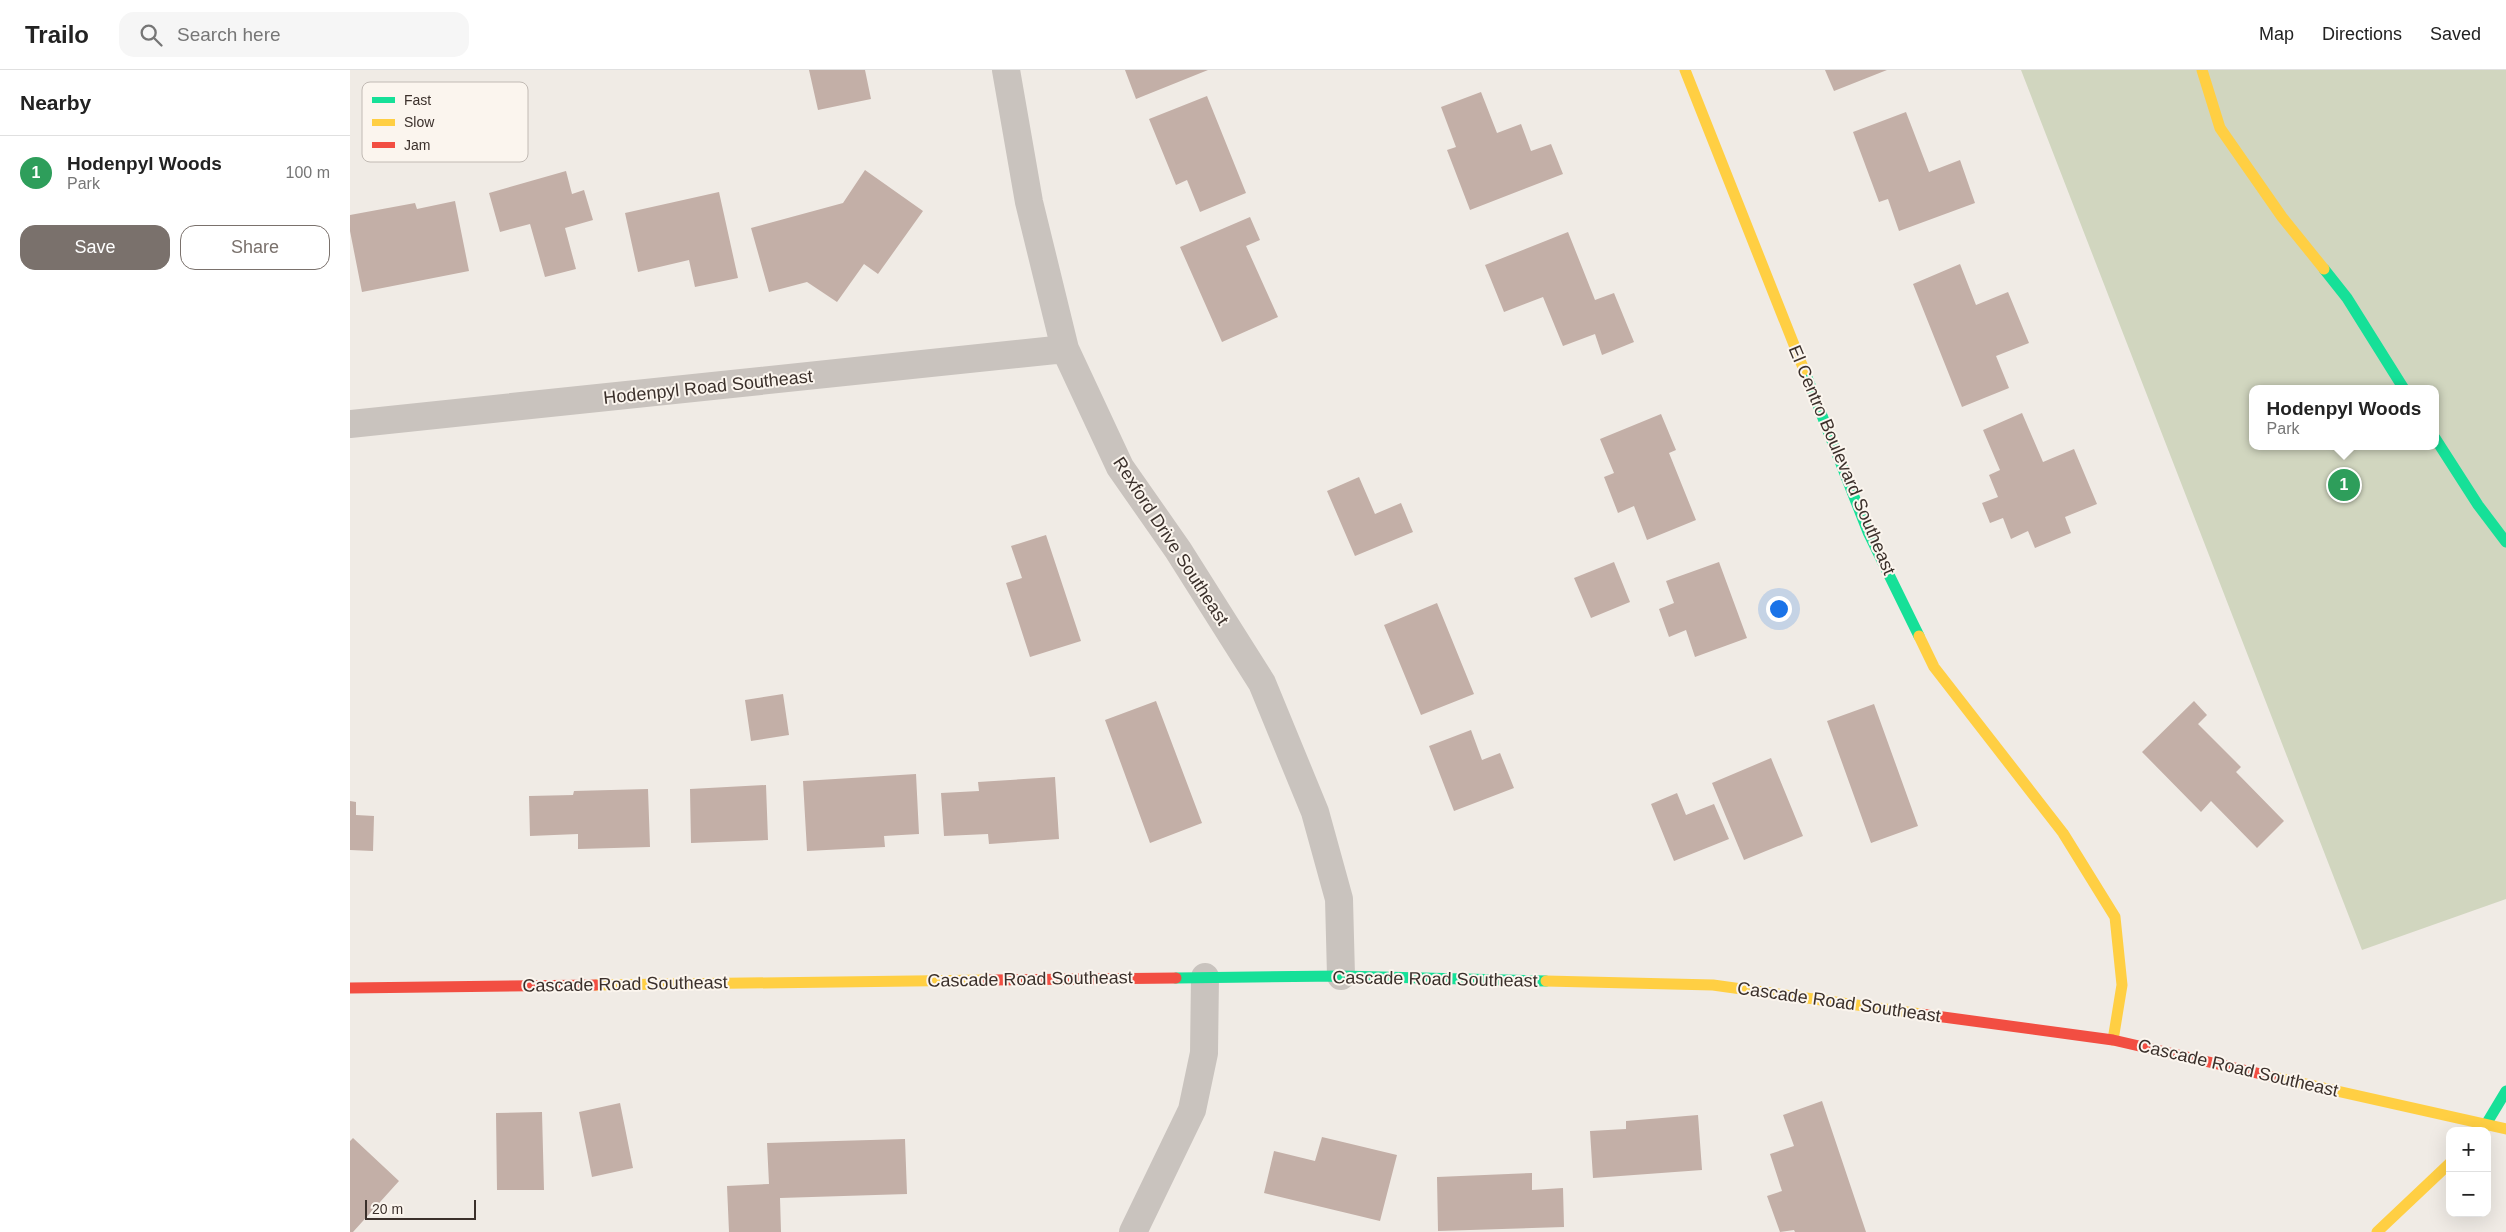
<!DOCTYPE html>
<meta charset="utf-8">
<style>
body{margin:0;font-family:Arial,sans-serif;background:#f6f6f6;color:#222}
.controls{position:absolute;right:15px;bottom:15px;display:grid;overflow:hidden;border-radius:10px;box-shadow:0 5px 20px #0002}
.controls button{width:45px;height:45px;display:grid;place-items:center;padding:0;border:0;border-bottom:1px solid #e0e0e0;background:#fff;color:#222;font:25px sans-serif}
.scale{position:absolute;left:15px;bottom:12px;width:111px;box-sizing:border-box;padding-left:5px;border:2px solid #3b302b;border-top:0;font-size:14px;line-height:18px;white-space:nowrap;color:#3b302b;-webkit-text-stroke:4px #fbf5ee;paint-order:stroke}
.you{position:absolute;left:1428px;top:538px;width:18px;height:18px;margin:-12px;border:4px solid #fff;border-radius:50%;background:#1a73e8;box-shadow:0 0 0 8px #1a73e833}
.badge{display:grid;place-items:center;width:32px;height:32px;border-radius:50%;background:#7a716c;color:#fff;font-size:16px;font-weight:700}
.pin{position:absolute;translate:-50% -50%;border:2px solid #fff;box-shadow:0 1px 5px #0006}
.popup{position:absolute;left:1899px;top:315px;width:190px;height:65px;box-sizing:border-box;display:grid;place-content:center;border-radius:10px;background:#fff;filter:drop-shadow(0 1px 4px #0005);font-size:16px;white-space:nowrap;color:#767676}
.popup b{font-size:19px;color:#222}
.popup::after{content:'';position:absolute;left:50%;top:100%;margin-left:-10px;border:10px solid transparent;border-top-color:#fff}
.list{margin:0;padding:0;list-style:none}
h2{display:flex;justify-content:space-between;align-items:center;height:65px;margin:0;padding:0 20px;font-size:21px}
h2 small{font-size:16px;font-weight:400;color:#767676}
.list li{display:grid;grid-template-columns:32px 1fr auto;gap:15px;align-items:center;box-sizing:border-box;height:75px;padding:0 20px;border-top:1px solid #e0e0e0}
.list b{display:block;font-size:19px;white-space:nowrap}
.list p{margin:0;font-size:16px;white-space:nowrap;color:#767676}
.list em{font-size:16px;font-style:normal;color:#767676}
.actions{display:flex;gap:10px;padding:15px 20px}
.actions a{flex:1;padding:11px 0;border:1px solid #7a716c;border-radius:15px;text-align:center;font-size:18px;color:#7a716c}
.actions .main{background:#7a716c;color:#fff}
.icon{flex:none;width:28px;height:28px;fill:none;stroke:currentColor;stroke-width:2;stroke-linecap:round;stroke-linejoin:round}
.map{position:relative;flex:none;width:2156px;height:1162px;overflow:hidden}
header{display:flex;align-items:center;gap:30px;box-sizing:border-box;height:70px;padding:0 25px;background:#fff;border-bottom:1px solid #e0e0e0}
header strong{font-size:24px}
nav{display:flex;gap:28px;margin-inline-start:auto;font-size:18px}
.search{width:350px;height:45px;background:#f6f6f6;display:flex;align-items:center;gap:12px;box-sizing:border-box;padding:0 18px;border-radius:15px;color:#767676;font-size:19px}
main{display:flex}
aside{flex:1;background:#fff}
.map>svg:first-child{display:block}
.green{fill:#d1d6bf;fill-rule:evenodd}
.building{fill:#c3afa7}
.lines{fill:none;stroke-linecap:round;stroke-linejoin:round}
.street{stroke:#c9c3be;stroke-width:28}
.fast{stroke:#16e098;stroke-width:11}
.slow{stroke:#ffcf43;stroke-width:11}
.jam{stroke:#f24e42;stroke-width:11}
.labels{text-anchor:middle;stroke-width:4;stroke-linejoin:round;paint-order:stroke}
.street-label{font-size:18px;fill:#3b302b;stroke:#fbf5ee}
.key{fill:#fbf5ee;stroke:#c1bab4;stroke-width:1}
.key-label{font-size:14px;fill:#3b302b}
</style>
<header>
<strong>Trailo</strong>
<div class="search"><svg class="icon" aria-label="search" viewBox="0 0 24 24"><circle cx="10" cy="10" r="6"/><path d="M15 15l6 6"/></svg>Search here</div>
<nav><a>Map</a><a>Directions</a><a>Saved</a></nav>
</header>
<main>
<aside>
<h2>Nearby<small></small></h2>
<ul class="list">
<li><span class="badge" style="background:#2e9e5b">1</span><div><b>Hodenpyl Woods</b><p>Park</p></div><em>100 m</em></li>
</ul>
<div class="actions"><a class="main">Save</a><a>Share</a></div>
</aside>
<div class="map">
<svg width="2156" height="1162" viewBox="0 0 2156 1162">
<rect width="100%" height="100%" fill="#f0ebe5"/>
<!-- green -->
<path class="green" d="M1671,0H2156V829L2012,880ZM1903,319H2085V376H1903Z"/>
<!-- building -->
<path class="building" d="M459,0H515L521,29L468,40Z
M775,0H858L786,29Z
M1475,0H1537L1484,21Z
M1131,22L1147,63L1171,54L1181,81L1201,74L1213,104L1120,140L1097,80L1106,77L1091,37Z
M857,26L896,123L850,142L837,110L826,115L799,49Z
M1556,42L1579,102L1610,90L1625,133L1549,161L1538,129L1529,132L1503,62Z
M515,100L573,141L528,204L514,194L487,232L457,212L419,222L401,158L493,133Z
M216,101L222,124L234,120L243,150L215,158L226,199L195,207L180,154L150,162L139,123Z
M369,122L388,208L345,217L339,190L288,202L275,143Z
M105,131L119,201L12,222L0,161V145L65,133L67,139Z
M900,147L910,170L896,176L928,247L872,272L830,177Z
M1218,162L1245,230L1264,223L1284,272L1252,285L1245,264L1213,276L1193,227L1154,242L1135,195Z
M1610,194L1626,235L1658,222L1679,273L1646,286L1659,318L1612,337L1563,214Z
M1672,343L1693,392L1724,379L1747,434L1715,447L1721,463L1685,478L1678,461L1661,469L1653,448L1640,453L1632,433L1648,427L1639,405L1650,400L1633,360Z
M1311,344L1326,380L1319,383L1346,450L1297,470L1284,436L1268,443L1254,407L1264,403L1250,369Z
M1009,407L1025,444L1051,433L1063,462L1005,486L977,421Z
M696,465L731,571L680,587L656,513L672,508L661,476Z
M1264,492L1280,532L1241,548L1224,508Z
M1369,492L1397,568L1345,587L1336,560L1319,567L1309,539L1324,533L1316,511Z
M1087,533L1124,624L1071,645L1034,555Z
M433,624L439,665L401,671L395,630Z
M806,631L852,753L800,773L755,650Z
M1844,631L1857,645L1848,654L1891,697L1886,702L1934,751L1907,778L1861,731L1851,742L1792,682Z
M1524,634L1568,756L1521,773L1477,651Z
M1121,660L1132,690L1150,683L1164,718L1104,741L1079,676Z
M1421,688L1453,766L1394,790L1362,713Z
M566,704L569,764L534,766L535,777L457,781L453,711Z
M705,707L709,769L639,774L638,764L594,766L591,723L629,721L628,712Z
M416,715L418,770L341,773L340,719Z
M298,719L300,777L228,779V764L180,766L179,726L223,725L224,721Z
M1327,723L1336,745L1364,734L1379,769L1324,791L1301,734Z
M0,731L6,732V745L24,746L23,781L0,780Z
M1472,1031L1516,1162H1445L1444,1160L1430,1162L1417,1126L1432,1121L1420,1084L1444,1076L1433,1045Z
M270,1033L283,1098L242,1107L229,1042Z
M192,1042L194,1120H147L146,1043Z
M1348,1045L1352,1100L1243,1108L1240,1061L1276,1059V1051Z
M972,1067L1047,1085L1030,1151L914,1123L924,1081L965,1091Z
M3,1068L49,1111L3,1162H0V1071Z
M555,1069L557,1124L430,1128L431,1162H379L377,1116L419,1114L417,1073Z
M1182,1103V1120L1213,1118L1214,1157L1088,1161L1087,1107Z"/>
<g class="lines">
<!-- street -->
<path class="street" d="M656,0L679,132L715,279L770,397L828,480L912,613L965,742L989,829L991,906
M0,354L715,279
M783,1162L842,1040L854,983L855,907"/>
<!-- fast -->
<path class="fast" d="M1974,199L1997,228L2054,319
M1454,300L1518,462L1569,566
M2085,368L2128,435L2156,472
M826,908L991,906L1196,911
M2132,1061L2156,1021"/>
<!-- slow -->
<path class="slow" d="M1335,0L1454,300
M1852,0L1870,58L1932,147L1974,199
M1569,566L1584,597L1713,763L1765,847L1772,915L1763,970
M1196,911L1363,915L1571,944
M246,915L637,910
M1924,1007L2156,1059
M2027,1162L2100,1093"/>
<!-- jam -->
<path class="jam" d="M637,910L826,908
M0,918L246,915
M1571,944L1763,970L1924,1007"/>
</g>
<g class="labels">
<!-- street labels -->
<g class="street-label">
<text transform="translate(358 317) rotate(-6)" y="6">Hodenpyl Road Southeast</text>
<text transform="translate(1492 390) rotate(67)" y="6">El Centro Boulevard Southeast</text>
<text transform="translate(821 471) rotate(57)" y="6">Rexford Drive Southeast</text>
<text transform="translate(680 909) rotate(-1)" y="6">Cascade Road Southeast</text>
<text transform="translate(1085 909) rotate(1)" y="6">Cascade Road Southeast</text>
<text transform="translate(275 914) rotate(-1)" y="6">Cascade Road Southeast</text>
<text transform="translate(1489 932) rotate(8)" y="6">Cascade Road Southeast</text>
<text transform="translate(1888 998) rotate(13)" y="6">Cascade Road Southeast</text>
</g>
</g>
<!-- legend -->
<rect x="12" y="12" width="166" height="80" rx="8" class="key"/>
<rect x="22" y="27" width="23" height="6" fill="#16e098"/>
<rect x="22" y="49" width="23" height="7" fill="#ffcf43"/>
<rect x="22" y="72" width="23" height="6" fill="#f24e42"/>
<g class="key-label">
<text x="54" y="35">Fast</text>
<text x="54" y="57">Slow</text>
<text x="54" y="80">Jam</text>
</g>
</svg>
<div class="controls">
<button>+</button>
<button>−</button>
</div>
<div class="scale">20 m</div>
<div class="you"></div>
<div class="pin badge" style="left:1994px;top:415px;background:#2e9e5b">1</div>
<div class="popup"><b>Hodenpyl Woods</b>Park</div>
</div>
</main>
